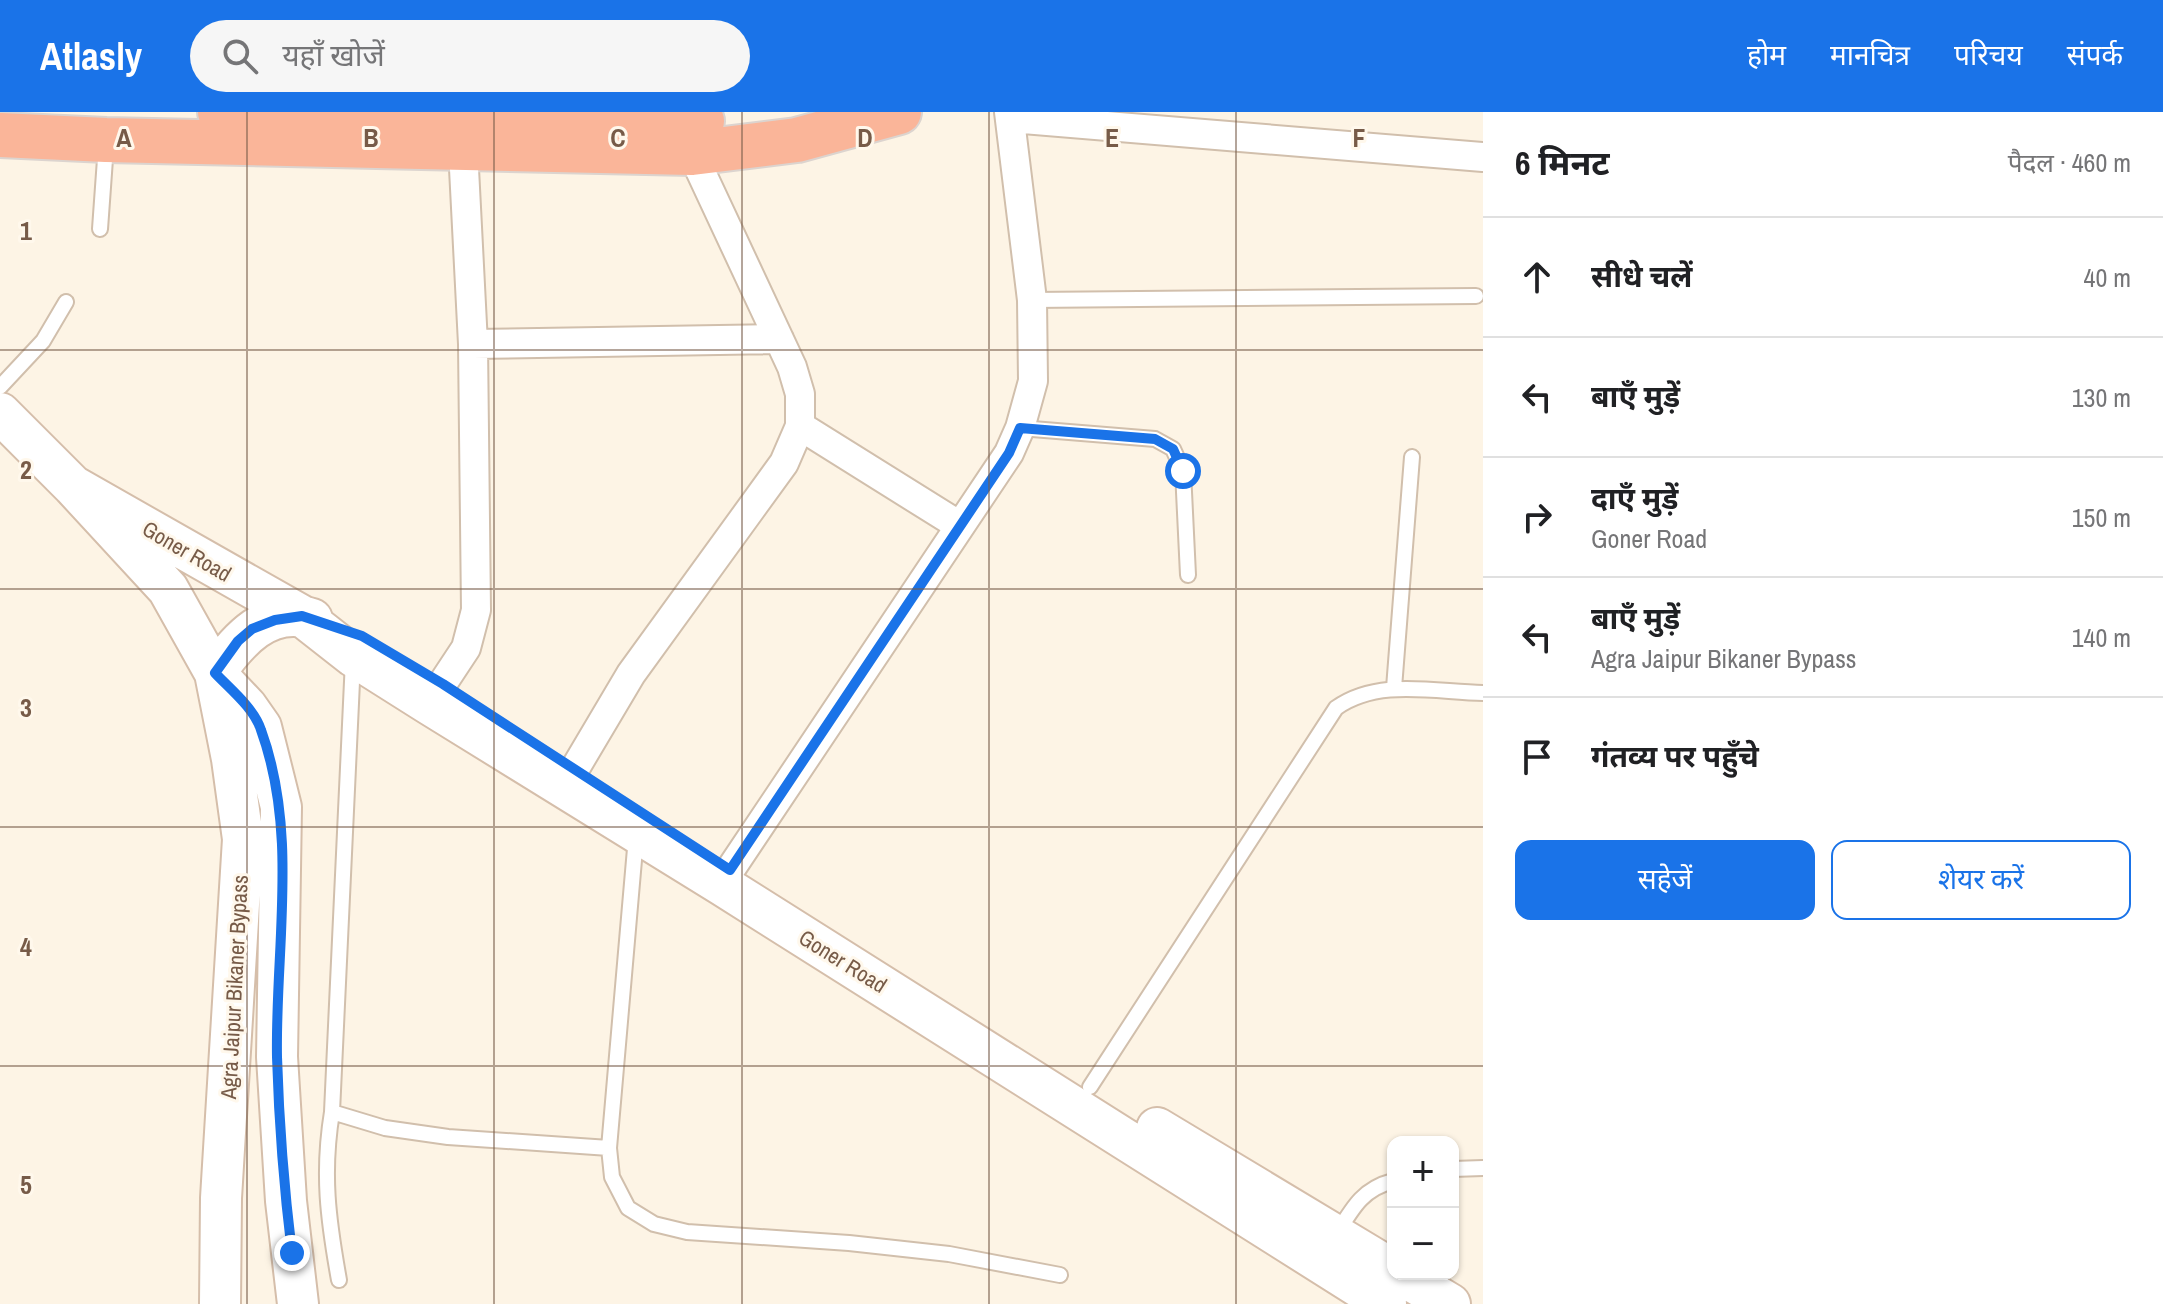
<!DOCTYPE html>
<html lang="hi">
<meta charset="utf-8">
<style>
body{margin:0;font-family:"Archivo Narrow","Noto Sans Devanagari",sans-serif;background:#f6f6f6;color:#202124}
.controls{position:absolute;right:24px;bottom:24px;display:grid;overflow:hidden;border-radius:16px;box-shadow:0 2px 6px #0004}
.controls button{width:72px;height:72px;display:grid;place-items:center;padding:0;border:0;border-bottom:2px solid #e0e0e0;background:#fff;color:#202124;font:40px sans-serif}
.stop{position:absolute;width:24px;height:24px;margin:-18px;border:6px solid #1a73e8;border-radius:50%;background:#fff}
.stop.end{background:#1a73e8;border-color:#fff;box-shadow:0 2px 8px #0008}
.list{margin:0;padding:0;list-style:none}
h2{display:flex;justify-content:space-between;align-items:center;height:104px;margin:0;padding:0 32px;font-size:34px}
h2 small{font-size:26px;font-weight:400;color:#757577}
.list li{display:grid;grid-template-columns:52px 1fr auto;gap:24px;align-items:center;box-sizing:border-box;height:120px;padding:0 32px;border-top:2px solid #e0e0e0}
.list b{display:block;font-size:30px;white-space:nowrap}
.list p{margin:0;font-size:26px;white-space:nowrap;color:#757577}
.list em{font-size:26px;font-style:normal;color:#757577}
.actions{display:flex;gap:16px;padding:24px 32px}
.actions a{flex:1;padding:18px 0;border:2px solid #1a73e8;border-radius:16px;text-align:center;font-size:28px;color:#1a73e8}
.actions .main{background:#1a73e8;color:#fff}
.icon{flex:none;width:44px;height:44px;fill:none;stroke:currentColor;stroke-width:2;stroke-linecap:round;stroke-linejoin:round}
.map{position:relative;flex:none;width:1483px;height:1192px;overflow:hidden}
header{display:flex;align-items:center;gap:48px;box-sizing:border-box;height:112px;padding:0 40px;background:#1a73e8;color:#fff}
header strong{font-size:38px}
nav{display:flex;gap:44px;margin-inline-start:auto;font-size:28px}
.search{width:560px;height:72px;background:#f6f6f6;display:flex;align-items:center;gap:20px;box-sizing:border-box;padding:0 28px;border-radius:44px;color:#757577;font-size:30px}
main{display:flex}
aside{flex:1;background:#fff}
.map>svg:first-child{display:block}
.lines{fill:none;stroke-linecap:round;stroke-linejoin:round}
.lane-casing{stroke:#d1bfac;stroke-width:18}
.street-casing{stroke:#d1bfac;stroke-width:32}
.secondary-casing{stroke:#d5beaa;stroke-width:44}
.highway-casing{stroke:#dcd4cf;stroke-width:48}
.lane{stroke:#fff;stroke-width:14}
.street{stroke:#fff;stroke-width:28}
.secondary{stroke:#fff;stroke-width:40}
.highway{stroke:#fab599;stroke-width:44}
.route{stroke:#1a73e8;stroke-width:10}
.grid{fill:none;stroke:#775b48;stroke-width:2;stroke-opacity:0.55}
.labels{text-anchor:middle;stroke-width:6;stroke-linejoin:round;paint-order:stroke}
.street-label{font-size:22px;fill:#775b48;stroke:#fff8ec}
.grid-label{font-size:26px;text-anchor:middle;font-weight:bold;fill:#775b48;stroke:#fff8ec;stroke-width:6;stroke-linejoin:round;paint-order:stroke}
</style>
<header>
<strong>Atlasly</strong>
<div class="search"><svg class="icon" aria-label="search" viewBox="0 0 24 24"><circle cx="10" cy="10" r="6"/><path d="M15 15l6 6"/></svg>यहाँ खोजें</div>
<nav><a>होम</a><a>मानचित्र</a><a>परिचय</a><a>संपर्क</a></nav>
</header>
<main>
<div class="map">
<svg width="1483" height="1192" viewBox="0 0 1483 1192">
<rect width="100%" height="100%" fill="#fdf4e5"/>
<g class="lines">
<defs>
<path id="lane" d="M100,117L106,33
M1032,188L1476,184
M0,275L43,229L66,190
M1020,316L1155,327L1173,337L1183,359L1188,463
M1394,576L1412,345
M636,725L609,1036L612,1065L628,1096L654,1112L687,1120L849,1131L949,1142L1060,1163
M1090,975L1336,596C1378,566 1434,580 1483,581
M332,1000L385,1016L448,1025L609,1036
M1453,1057L1483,1056
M1336,1123C1352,1097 1362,1077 1393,1069
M339,1168C328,1107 322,1061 332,1000L353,548"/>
<path id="street" d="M1010,6L1483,45
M473,232L779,227
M800,314L960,414
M429,592L466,536L476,498L473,232L463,37
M564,675L631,562L784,351L800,314V282L792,255L692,41
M730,758L1009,341L1020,316L1033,269L1032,188L1009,0"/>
<path id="secondary" d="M0,301L73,374L168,477L215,561L247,595L261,615L281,695L277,945L286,1089L298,1192
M73,374L302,504L353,544L429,592L722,773L1386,1192
M215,561C237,529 268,493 312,507
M215,561L232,647L243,727L221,1086L220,1192
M1157,1016L1393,1158
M1400,1162L1450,1192"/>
<path id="highway" d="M220,0L702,9
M0,23L106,28L692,41L797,28L899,0"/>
</defs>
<!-- lane casing -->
<use href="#lane" class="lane-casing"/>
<!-- street casing -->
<use href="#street" class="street-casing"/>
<!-- secondary casing -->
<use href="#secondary" class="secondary-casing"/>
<!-- highway casing -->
<use href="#highway" class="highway-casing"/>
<!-- lane -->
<use href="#lane" class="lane"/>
<!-- street -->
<use href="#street" class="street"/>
<!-- secondary -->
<use href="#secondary" class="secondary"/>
<!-- highway -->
<use href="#highway" class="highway"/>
</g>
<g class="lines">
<!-- route -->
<path class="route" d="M292,1141C284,1076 279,1010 277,945C275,837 299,722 261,618C254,596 230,577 215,561L238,529L252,517L275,508L302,504L362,524L443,572L730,758L1009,341L1020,316L1155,327L1173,337L1183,359"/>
</g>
<!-- grid -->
<path class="grid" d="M247,0V1192M494,0V1192M742,0V1192M989,0V1192M1236,0V1192M0,238H1483M0,477H1483M0,715H1483M0,954H1483"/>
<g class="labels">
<!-- street labels -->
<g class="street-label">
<text transform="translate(187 439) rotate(30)" y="8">Goner Road</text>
<text transform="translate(843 849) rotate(32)" y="8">Goner Road</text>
<text transform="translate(234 875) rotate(-87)" y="8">Agra Jaipur Bikaner Bypass</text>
</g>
</g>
<g class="grid-label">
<text x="124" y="35">A</text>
<text x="371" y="35">B</text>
<text x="618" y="35">C</text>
<text x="865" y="35">D</text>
<text x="1112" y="35">E</text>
<text x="1359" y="35">F</text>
<text x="26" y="128">1</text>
<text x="26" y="367">2</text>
<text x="26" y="605">3</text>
<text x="26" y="844">4</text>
<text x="26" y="1082">5</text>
</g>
</svg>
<div class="controls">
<button>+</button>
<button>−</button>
</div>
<div class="stop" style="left:1183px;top:359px"></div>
<div class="stop end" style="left:292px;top:1141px"></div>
</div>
<aside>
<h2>6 मिनट<small>पैदल · 460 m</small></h2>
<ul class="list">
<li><svg class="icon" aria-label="ahead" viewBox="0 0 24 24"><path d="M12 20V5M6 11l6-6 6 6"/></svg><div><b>सीधे चलें</b></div><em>40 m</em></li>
<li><svg class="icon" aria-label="left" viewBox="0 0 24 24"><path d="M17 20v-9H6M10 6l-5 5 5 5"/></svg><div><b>बाएँ मुड़ें</b></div><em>130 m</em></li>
<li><svg class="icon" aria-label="right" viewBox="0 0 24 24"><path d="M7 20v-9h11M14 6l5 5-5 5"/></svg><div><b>दाएँ मुड़ें</b><p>Goner Road</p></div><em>150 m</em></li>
<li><svg class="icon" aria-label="left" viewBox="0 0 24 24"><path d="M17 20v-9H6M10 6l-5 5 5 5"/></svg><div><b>बाएँ मुड़ें</b><p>Agra Jaipur Bikaner Bypass</p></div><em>140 m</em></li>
<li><svg class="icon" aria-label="arrive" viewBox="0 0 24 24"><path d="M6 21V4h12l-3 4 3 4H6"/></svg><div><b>गंतव्य पर पहुँचे</b></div></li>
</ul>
<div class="actions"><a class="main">सहेजें</a><a>शेयर करें</a></div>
</aside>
</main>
